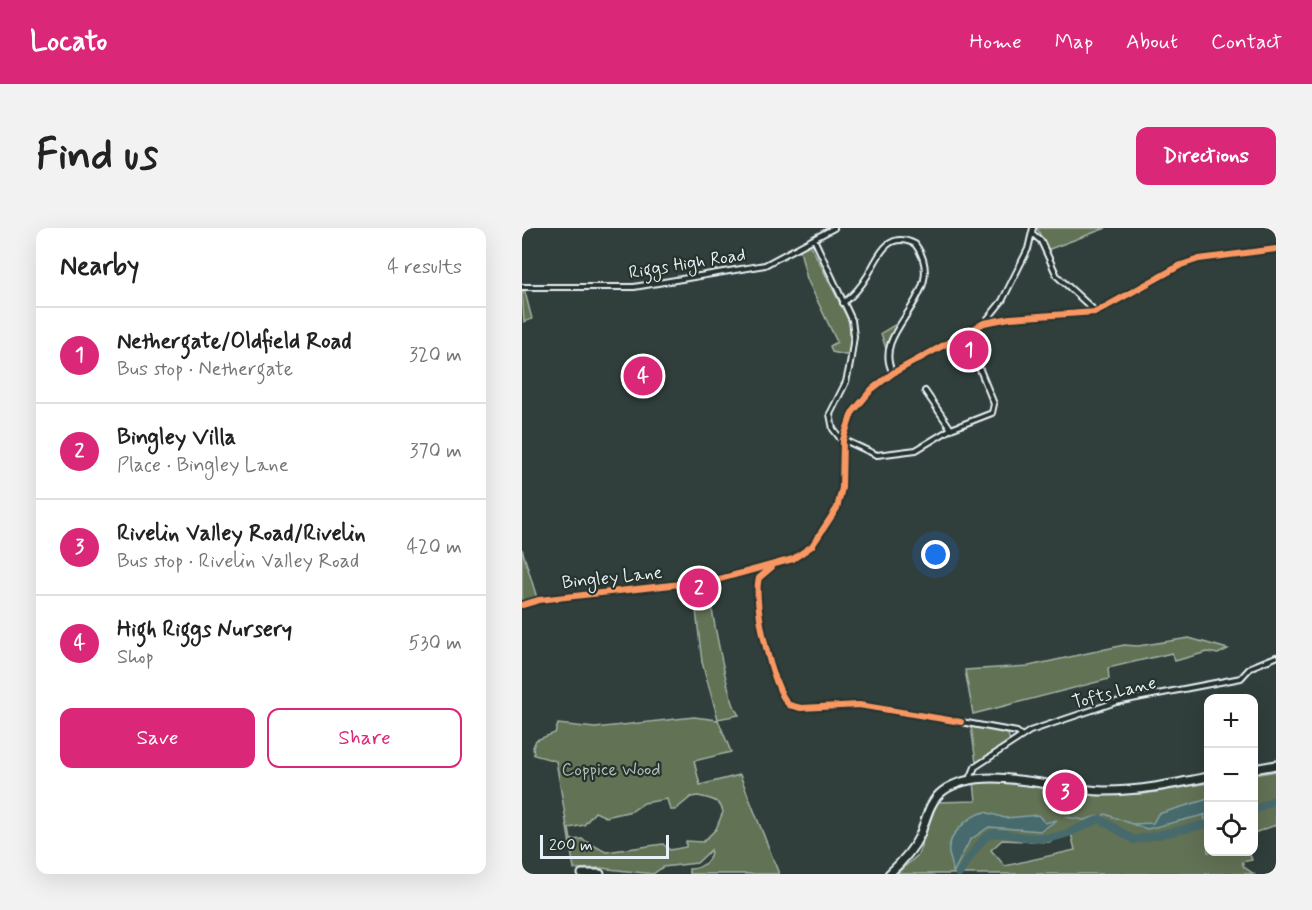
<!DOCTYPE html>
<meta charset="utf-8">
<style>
body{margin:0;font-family:Mynerve,sans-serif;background:#f2f2f2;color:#222}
.controls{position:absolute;right:18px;bottom:18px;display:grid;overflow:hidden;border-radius:12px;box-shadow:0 6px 24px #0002}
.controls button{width:54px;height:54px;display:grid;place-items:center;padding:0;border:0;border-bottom:2px solid #e0e0e0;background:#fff;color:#222;font:30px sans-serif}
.scale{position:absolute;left:18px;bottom:15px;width:129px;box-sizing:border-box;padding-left:6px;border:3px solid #e8f1f8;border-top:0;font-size:16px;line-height:21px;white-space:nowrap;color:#e8f1f8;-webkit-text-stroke:4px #26332d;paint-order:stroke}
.you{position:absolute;left:414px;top:327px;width:21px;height:21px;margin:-15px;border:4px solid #fff;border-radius:50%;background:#1a73e8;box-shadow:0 0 0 9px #1a73e833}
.badge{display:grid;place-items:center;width:39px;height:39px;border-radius:50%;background:#db2777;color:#fff;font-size:20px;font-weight:700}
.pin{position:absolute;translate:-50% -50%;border:3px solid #fff;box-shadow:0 2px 6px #0006}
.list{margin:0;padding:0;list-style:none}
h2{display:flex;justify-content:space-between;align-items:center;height:78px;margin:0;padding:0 24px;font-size:26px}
h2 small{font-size:20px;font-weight:400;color:#767676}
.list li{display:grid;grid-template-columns:39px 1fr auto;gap:18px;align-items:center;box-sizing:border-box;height:96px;padding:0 24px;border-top:2px solid #e0e0e0}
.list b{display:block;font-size:22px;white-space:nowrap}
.list p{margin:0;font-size:20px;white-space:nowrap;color:#767676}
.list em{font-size:20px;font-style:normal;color:#767676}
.actions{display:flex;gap:12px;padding:18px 24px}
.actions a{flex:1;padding:14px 0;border:2px solid #db2777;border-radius:12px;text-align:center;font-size:21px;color:#db2777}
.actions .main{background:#db2777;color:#fff}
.icon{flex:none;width:33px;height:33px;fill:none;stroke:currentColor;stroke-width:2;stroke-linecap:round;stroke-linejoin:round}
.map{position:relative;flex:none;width:754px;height:646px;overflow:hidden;border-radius:12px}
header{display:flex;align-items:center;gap:36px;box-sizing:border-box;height:84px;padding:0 30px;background:#db2777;color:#fff}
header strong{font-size:28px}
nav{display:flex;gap:33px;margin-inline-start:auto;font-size:21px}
.intro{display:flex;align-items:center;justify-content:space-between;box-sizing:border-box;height:144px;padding:0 36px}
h1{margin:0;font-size:42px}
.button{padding:15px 27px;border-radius:12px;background:#db2777;color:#fff;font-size:21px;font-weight:700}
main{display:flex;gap:36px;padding:0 36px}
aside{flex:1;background:#fff;border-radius:12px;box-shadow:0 6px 24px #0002}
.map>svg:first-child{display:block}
.green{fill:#627254;stroke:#a5b2a6;stroke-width:1.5;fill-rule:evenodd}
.water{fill:#476b6c;stroke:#87a1a4;stroke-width:1.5}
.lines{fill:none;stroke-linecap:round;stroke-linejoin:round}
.stream{stroke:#87a1a4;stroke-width:1.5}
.river{stroke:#476b6c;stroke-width:8}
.minor-casing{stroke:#e8f1f8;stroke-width:8}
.primary-casing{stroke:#e8f1f8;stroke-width:11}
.minor{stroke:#26332d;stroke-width:4}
.primary{stroke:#26332d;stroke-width:7}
.cycleway-casing{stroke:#26332d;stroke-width:10}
.cycleway{stroke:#f99763;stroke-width:6}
.labels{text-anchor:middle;stroke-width:4.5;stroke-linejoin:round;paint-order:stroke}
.street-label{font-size:18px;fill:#e8f1f8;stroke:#26332d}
.park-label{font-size:18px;fill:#b2beb6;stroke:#26332d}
</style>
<header>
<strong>Locato</strong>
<nav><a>Home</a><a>Map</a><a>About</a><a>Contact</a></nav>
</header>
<div class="intro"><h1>Find us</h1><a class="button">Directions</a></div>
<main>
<aside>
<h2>Nearby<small>4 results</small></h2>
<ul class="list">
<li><span class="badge">1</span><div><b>Nethergate/Oldfield Road</b><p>Bus stop · Nethergate</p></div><em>320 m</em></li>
<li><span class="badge">2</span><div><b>Bingley Villa</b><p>Place · Bingley Lane</p></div><em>370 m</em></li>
<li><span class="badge">3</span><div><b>Rivelin Valley Road/Rivelin</b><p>Bus stop · Rivelin Valley Road</p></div><em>420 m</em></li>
<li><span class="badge">4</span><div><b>High Riggs Nursery</b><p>Shop</p></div><em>530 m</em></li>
</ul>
<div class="actions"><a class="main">Save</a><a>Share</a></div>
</aside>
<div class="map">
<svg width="754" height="646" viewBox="0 0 754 646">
<rect width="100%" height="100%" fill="#303e3c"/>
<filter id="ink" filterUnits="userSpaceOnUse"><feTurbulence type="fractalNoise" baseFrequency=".0167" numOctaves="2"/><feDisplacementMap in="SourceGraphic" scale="12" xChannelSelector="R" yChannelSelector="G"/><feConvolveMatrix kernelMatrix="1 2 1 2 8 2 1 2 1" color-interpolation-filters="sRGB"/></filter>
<g filter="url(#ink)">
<!-- green -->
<path class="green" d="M515,0H584L525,22Z
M288,16L328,95V128L310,124L308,118L315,114L285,51L277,18Z
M0,64H3L10,91L2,94Z
M374,96L376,97L365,124L359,105Z
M0,321L15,370L0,373Z
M188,370C192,392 205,473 217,487L196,491L180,434L173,373Z
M667,410L706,421L696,426L685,424L653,433L650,425L586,440L587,451L451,486L443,442L507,438L602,417L616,418Z
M172,489L196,492L209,524L172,533L178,557L218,547L257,646H167V641C178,641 189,634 189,622L175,635L141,639L131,646L78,640L52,641L34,533L12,527L11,519L14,512L33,505L36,496L73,500ZM176,568C187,571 198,571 201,584L194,601L181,614L164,613V619L148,622L141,616L84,624L60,611L49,612L47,600L62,597L73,584L84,589L110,583L122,575L145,571L148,582H153L169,569Z
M449,498L486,506L488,513L454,535Z
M754,543V597L732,605V547Z
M465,553L558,563L560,573L567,565L622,566L686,555V624H727L730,632L720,634L722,639L732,646H374L396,627L415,574L454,573L452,554ZM549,605L553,622L483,638L469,622L480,612L527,614Z"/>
<!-- water -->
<path class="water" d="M686,571V586L625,601L610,596L631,595L636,586Z
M463,584L483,590L516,587L523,595L535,592L519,603L467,599L448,612L431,645C431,637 429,633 427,626C424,608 447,587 463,584Z"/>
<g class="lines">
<!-- stream -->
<path class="stream" d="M682,587L684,596
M543,589L562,592L576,588L578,591L583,586L610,596"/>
<!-- river -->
<path class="river" d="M732,582L754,571
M437,646C476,583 466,612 526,610C543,609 562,597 578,591L612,612L686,596"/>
<defs>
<path id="minor" d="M511,6L519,13L535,48L574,84
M292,11L330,92L332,108L328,136L324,154L308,186L311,201L318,210L355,227L394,222L429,201L470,185L472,176L443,105
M0,59H112L243,37L312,0
M321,75C331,68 340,57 346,47C357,27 366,2 393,16C431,67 346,101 371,145
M463,94L480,73L506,21L511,0
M403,163L429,201
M0,377L17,372L194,352L271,331L290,318L315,280L320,260L321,212L330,185L350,161L371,145L462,95L488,90L574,84L659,37L677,31L754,21
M439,494L495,504L500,508
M448,551L453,539L508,503L594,474L719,450L729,439L754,429"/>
<path id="primary" d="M732,541L754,537
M60,646H78
M367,646C379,635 391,622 398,607C404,592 407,573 421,563C461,534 536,563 582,563C618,563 652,556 686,549"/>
</defs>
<!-- minor casing -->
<use href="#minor" class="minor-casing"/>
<!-- primary casing -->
<use href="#primary" class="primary-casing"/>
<!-- minor -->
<use href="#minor" class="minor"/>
<!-- primary -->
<use href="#primary" class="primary"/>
<defs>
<path id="cycleway" d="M250,339L237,350C230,372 250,460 267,477L279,480L337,477L439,494
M0,377L17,372L194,352L271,331L290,318L315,280L320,260L321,212L330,185L350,161L371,145L462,95L488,90L574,84L659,37L677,31L754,21"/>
</defs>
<!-- cycleway casing -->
<use href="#cycleway" class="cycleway-casing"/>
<!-- cycleway -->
<use href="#cycleway" class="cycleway"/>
</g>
</g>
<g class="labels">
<!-- street labels -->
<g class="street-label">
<text transform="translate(165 35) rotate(-9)" y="6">Riggs High Road</text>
<text transform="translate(90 349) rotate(-6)" y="6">Bingley Lane</text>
<text transform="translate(592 464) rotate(-14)" y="6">Tofts Lane</text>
</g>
<!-- park labels -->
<g class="park-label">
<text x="89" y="547">Coppice Wood</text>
</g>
</g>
</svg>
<div class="controls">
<button>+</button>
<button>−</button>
<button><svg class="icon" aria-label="locate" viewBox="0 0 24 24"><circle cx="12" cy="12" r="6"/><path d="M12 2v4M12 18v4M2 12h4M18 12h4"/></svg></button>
</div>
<div class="scale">200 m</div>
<div class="you"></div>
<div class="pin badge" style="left:447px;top:122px">1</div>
<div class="pin badge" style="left:177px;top:360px">2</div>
<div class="pin badge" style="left:543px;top:564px">3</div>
<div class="pin badge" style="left:121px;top:148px">4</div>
</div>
</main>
